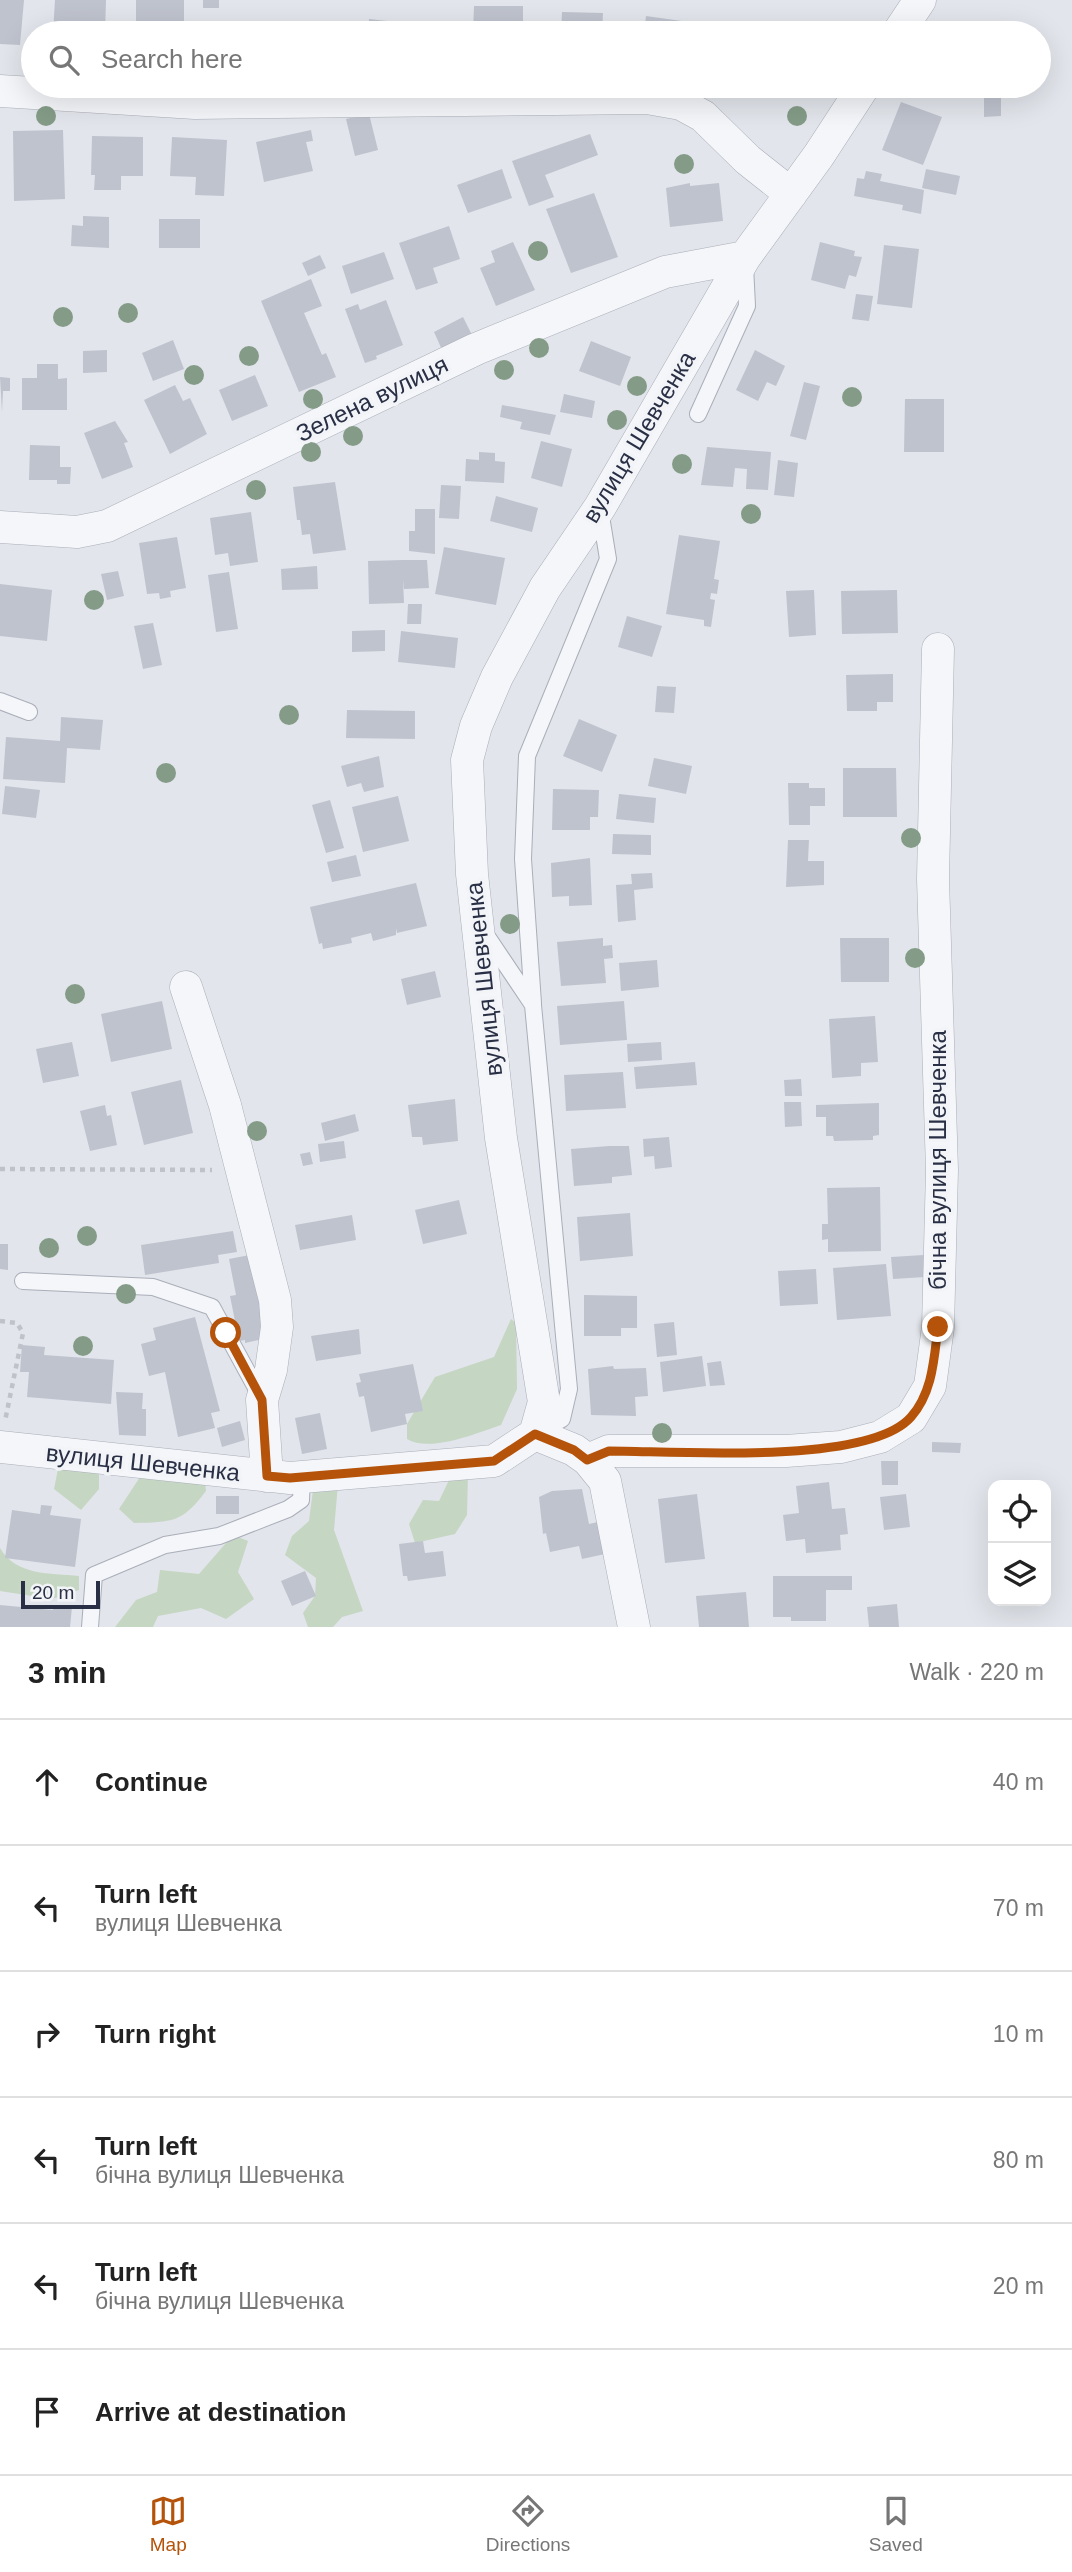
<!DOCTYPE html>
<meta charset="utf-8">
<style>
body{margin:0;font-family:Arial,sans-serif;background:#f6f6f6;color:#222}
.controls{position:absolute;right:21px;bottom:21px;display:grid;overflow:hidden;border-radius:14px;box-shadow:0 7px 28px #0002}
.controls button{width:63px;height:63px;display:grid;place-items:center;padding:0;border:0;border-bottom:2px solid #e0e0e0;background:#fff;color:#222;font:35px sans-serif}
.scale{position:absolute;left:21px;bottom:18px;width:79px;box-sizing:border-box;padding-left:7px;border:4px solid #292f44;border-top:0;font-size:19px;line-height:24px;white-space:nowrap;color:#292f44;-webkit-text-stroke:5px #f2f4f8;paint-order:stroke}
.stop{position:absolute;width:21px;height:21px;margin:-16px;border:5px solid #b45309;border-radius:50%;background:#fff}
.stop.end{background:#b45309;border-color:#fff;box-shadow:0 2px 7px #0008}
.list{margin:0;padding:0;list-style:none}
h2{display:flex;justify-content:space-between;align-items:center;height:91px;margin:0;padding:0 28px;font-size:30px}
h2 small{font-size:23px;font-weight:400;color:#767676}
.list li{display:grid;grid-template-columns:46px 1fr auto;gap:21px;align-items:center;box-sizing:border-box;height:126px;padding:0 28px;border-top:2px solid #e0e0e0}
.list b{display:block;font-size:26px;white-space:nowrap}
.list p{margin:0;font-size:23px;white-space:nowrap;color:#767676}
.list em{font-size:23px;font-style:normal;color:#767676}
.icon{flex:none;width:38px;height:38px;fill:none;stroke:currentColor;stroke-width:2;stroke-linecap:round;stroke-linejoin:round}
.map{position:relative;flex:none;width:1072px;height:1627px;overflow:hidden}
.search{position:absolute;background:#fff;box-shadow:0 7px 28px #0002;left:21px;right:21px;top:21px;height:77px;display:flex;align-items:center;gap:18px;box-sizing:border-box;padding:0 24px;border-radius:38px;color:#767676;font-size:26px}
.sheet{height:847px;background:#fff}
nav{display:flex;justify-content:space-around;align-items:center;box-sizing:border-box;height:98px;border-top:2px solid #e0e0e0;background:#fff;font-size:19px;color:#767676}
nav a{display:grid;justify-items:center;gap:4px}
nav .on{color:#b45309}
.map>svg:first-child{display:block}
.green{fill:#c5d6c3}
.building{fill:#bfc3ce}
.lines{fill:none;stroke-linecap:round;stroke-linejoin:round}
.lane-casing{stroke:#aaaeb9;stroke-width:18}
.street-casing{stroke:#aaaeb9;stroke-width:33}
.path{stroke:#c0c2ca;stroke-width:4.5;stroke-dasharray:5 5;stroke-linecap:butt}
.lane{stroke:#f5f6f9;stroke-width:16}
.street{stroke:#f5f6f9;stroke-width:32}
.tree{fill:#849c87}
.route{stroke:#b45309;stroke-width:9}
.labels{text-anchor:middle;stroke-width:7;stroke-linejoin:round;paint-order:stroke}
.street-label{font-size:24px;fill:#292f44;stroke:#f2f4f8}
</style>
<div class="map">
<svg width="1072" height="1627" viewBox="0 0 1072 1627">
<rect width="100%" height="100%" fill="#e2e5eb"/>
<!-- green -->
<path class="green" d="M511,1319L516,1323L517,1389L501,1425C477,1433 430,1453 407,1439V1424L435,1377L494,1357Z
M59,1464L99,1474V1489L81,1510L54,1489Z
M468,1473L467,1515L455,1534L415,1543L409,1524L423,1500L439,1501L451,1476Z
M142,1474L205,1483L206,1491C182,1523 172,1522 134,1523L119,1509Z
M338,1484L334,1530L363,1611L342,1617L333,1627H308L303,1613L315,1596L316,1578L285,1555L292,1536L309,1521L313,1490Z
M233,1535L248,1541L238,1572L254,1599L226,1619L201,1608L158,1616L153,1627H115L136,1600L157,1592L160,1570L199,1574Z
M0,1548C16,1576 50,1573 79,1576V1590L52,1599L0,1591Z"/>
<!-- building -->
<path class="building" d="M0,0H24L20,45L0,44Z
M55,0H106L105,33H53Z
M136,0H184V33H136Z
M203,0H219V8H203Z
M474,6H523V33H473Z
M562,12L603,13L602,33H561Z
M646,16L696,23L695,33H644Z
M369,19L387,21L386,33H368Z
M296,23H337V33H296Z
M780,86H798L795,92Z
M914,86H962L959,94L938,87L936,94Z
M984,93H1001V116L984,117Z
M901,102L942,117L923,165L882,150Z
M369,114L378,150L355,156L346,119Z
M63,130L65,199L14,201L13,131Z
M311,130L313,141L306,142L313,171L264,182L256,142Z
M590,134L598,155L545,175L554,197L529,206L512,161Z
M92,136L143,137V176H121V190H94L95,175H91Z
M172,137L227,140L224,196L195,195L196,177L170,176Z
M502,169L512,198L468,213L457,185Z
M926,169L960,176L956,195L922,188Z
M866,171L882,174L880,181L924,190L921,214L902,210L903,205L854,196L857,178L864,179Z
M690,183V186L719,183L723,221L670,227L666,188Z
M594,193L618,257L571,273L546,209Z
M83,216L109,217V248L71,246L72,225L83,226Z
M159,219H200V248H159Z
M449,226L460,259L433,268L438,283L416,290L399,243Z
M513,242L535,290L496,306L480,268L495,262L491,251Z
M820,242L855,251L854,256L862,257L856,277L849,275L845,289L811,280Z
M884,245L919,249L912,308L877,304Z
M384,252L394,279L351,294L342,266Z
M320,255L326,268L308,276L302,263Z
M311,279L322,306L304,313L322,355L326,353L336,377L299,392L261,301Z
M856,294L873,296L869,321L852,319Z
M386,300L403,345L376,356L377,359L365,363L345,309L358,304L360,310Z
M463,317L473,337L443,352L434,332Z
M173,340L184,369L153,381L142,353Z
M591,341L631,357L620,386L579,371Z
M107,350V372L83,373V351Z
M755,350L785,366L776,386L767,382L758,401L736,390Z
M37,364H58V379L67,378V410H22V378H37Z
M255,375L268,406L232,421L219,390Z
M0,377L10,378V391H3L2,412Z
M804,382L820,386L806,440L790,436Z
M175,385L183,401L190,398L207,434L170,454L144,400Z
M564,394L595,401L592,418L560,412Z
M905,399H944V452H904Z
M502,405L556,415L550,435L520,429L522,422L500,417Z
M115,421L128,442L124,443L133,467L102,479L84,433Z
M541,441L572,449L562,487L531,478Z
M30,445L60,446V467H71L70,484H57V480H29Z
M707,447L771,452L768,490L746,489L747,469L735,468L733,487L701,485Z
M479,452L495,453V461L505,462L504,483L465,481L466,459L479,460Z
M778,460L798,463L794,497L774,495Z
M335,482L346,550L313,554L310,534L302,535L300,520H297L293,487Z
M441,485L461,486L459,519L439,518Z
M496,496L538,508L532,532L490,521Z
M415,509H435V554L409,551V531H415Z
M251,512L258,562L230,566L228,553L215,555L210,518Z
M679,535L720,541L714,579L719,580L717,594L711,593L710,599L715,600L711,627L704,626V620L666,614Z
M177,537L186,588L170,591L171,597L160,599L159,593L147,594L139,543Z
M444,547L505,558L496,605L435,594Z
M403,560H427L429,588L404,589L403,579L404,603L369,604L368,561Z
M317,566L318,589L282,590L281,569Z
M118,571L124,596L107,600L101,574Z
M229,572L238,629L216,632L208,575Z
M0,584L52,590L47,641L0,636Z
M814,590L816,635L789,637L786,591Z
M897,590L898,633L842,634L841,591Z
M408,604H422L421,624H407Z
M627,616L662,626L652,657L618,647Z
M153,623L162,665L143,669L134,626Z
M385,630V651L352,652V631Z
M401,631L458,638L455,668L398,662Z
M893,674V702H877V711H847L846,675Z
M657,686L676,687L674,713L655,712Z
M347,710L415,711V739L346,738Z
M61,717L103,720L100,750L67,748L65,783L3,779L6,737L60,741Z
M579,719L617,735L602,772L563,756Z
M379,756L384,787L364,792L361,783L347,787L341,766Z
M654,758L692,766L686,794L648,786Z
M843,768H896L897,817H843Z
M788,783H809V788H825V806H810V825H789Z
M5,786L40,790L36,818L2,814Z
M553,789L599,790L598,817H590V830H552Z
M619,794L656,798L654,823L616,819Z
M398,796L409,841L363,852L352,807Z
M330,800L344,848L326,853L312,805Z
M613,834L651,835V855L612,854Z
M788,840H809L808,861H824V885L786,887Z
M356,855L361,876L332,882L327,862Z
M590,858L592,905L569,906V896L552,897L551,863Z
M652,873L653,888L634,890L636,920L618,922L616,885L632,884L631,874Z
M416,883L427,926L397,933L396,928V935L373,941L371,933L351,938L352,943L323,949L322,943L319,944L310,907Z
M603,938V946L612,945L613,958L604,959L606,983L561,986L557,942Z
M840,938H889V982H841Z
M657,960L659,987L621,991L619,963Z
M435,971L441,997L407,1005L401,979Z
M162,1001L172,1049L111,1062L101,1014Z
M624,1001L627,1040L560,1045L557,1006Z
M875,1016L878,1062L861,1063V1076L832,1078L829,1019Z
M72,1042L79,1076L43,1083L36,1049Z
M661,1042L662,1060L628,1062L627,1044Z
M695,1062L697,1085L636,1089L634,1067Z
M623,1072L626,1108L566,1111L564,1075Z
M801,1079L802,1096H785L784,1080Z
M181,1080L193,1133L144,1145L131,1092Z
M455,1099L458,1141L423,1145L422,1137H412L408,1105Z
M784,1102H801L802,1126L785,1127Z
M879,1103V1135L873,1136V1140L834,1141L833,1136H826V1117H816V1105Z
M105,1105L107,1116L111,1115L117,1145L90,1151L80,1111Z
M355,1114L359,1131L325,1141L321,1123Z
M669,1137L672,1167L655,1169L654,1156L644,1157L643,1139Z
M344,1141L346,1158L320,1162L318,1144Z
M609,1146H629L632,1175L612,1177V1183L574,1186L571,1149Z
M310,1152L313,1164L303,1166L300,1154Z
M880,1187L881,1251L828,1252V1239L822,1240V1224H828L827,1188Z
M459,1200L467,1234L423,1244L415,1210Z
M630,1213L633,1256L580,1261L577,1217Z
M352,1215L356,1240L300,1250L295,1225Z
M233,1231L237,1252L218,1255L219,1263L145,1275L141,1245Z
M0,1244H8V1270L0,1269Z
M255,1254L271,1337L245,1343V1340L239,1341L230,1296L236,1295L229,1259Z
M924,1255L925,1277L893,1279L891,1257Z
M886,1264L891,1316L837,1320L833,1268Z
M816,1269L818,1304L780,1306L778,1271Z
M584,1295L637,1296V1328H621V1336H584Z
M195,1317L220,1411L211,1413L215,1428L178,1437L165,1372L149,1376L141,1344L156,1340L153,1328Z
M674,1322L677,1355L657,1357L654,1324Z
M359,1329L361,1354L316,1361L311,1336Z
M22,1345L45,1347L44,1355L114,1360L111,1404L27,1397L29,1372H20Z
M702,1356L706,1386L663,1392L660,1362Z
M721,1361L725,1385L710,1386L707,1363Z
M413,1364L423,1411L405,1414L407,1424L371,1432L364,1396L359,1397L356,1383L361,1382L359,1374Z
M613,1366L614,1369L646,1368L648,1396L635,1397L636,1416L591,1415L588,1369Z
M116,1392L143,1393L142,1409H146V1436L119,1435Z
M320,1413L327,1449L302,1454L295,1418Z
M240,1421L245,1440L222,1447L217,1428Z
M932,1442L961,1443L960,1453L932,1452Z
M881,1461H898V1485H882Z
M829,1482L832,1509L845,1508L848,1534L840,1535L841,1550L806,1553L805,1539L786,1541L783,1515L799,1513L796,1486Z
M582,1489L589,1524L598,1522L605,1554L582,1559L579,1546L550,1552L546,1533L543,1534L539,1497L552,1491Z
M697,1494L705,1559L665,1563L658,1499Z
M906,1494L910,1527L884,1530L880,1497Z
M216,1496H239V1514H216Z
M41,1505L52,1506L50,1515L81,1519L75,1567L5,1558L12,1510L40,1514Z
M423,1541L425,1553L443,1551L446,1576L408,1581L407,1576H403L399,1544Z
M305,1571L316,1596L292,1606L281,1581Z
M773,1576H852V1590H826V1621H791V1617H773Z
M746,1592L749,1627H699L696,1596Z
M897,1604L899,1627H869L867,1607Z
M0,1605L53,1610V1605L72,1607L70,1627H0Z"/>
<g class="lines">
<defs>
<path id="lane" d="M698,414L747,306L745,266
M0,701L29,712
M484,932L533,1005L569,1389L562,1419L536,1433
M533,1003L523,859L527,756L608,559L600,510
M23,1281L153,1287L212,1307L261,1397
M90,1627L94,1575L165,1545L219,1536L288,1509L301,1500L302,1477"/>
<path id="street" d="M898,33L920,0
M0,91L195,103L647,98L681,104L703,116L748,160L791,194
M0,527L77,532L107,526L476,349L665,272L745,257
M186,987L225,1105L275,1300L277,1327L271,1370L262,1400L267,1476
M535,1434L574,1450L588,1460L605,1481L634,1627
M0,1447L290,1478L494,1461L535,1434L544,1402L501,1138L472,874L467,760L476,726L497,677L545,588L600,507L745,257L819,155L864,86
M588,1460L609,1451H786L841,1447L880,1437L911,1418L930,1386L938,1327L942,1170L933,879L938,649"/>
</defs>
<!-- lane casing -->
<use href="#lane" class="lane-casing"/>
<!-- street casing -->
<use href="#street" class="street-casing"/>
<!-- path -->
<path class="path" d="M0,1169L212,1170
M0,1321L17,1323L23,1333L5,1421"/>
<!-- lane -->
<use href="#lane" class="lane"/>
<!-- street -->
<use href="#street" class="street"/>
</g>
<!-- trees -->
<g class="tree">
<circle cx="46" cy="116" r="10"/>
<circle cx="797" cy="116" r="10"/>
<circle cx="684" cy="164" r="10"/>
<circle cx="538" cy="251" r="10"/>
<circle cx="128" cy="313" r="10"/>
<circle cx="63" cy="317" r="10"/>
<circle cx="539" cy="348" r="10"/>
<circle cx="249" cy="356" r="10"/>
<circle cx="504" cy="370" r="10"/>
<circle cx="194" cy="375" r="10"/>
<circle cx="637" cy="386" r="10"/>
<circle cx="852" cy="397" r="10"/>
<circle cx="313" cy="399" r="10"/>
<circle cx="617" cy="420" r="10"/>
<circle cx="353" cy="436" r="10"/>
<circle cx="311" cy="452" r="10"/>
<circle cx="682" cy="464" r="10"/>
<circle cx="256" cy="490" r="10"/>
<circle cx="751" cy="514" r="10"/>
<circle cx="94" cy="600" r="10"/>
<circle cx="289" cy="715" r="10"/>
<circle cx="166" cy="773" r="10"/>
<circle cx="911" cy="838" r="10"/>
<circle cx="510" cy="924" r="10"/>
<circle cx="915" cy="958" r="10"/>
<circle cx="75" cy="994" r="10"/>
<circle cx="257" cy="1131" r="10"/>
<circle cx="87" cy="1236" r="10"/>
<circle cx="49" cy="1248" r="10"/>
<circle cx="126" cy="1294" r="10"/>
<circle cx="83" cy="1346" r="10"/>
<circle cx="662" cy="1433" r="10"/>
</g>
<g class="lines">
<!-- route -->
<path class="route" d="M226,1333L262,1400L267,1476L290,1478L494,1461L535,1434L574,1450L587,1460L609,1451C675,1451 868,1466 911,1417C933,1392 934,1358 938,1327"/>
</g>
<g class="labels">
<!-- street labels -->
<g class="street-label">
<text transform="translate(372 399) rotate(-26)" y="8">Зелена вулиця</text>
<text transform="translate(639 437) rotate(-59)" y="8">вулиця Шевченка</text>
<text transform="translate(484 979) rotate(-96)" y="8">вулиця Шевченка</text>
<text transform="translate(938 1160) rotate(-90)" y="8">бічна вулиця Шевченка</text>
<text transform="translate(143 1463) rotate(6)" y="8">вулиця Шевченка</text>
</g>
</g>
</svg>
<div class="controls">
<button><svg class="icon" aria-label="locate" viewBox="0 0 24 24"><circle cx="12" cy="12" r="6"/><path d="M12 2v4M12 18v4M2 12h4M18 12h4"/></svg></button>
<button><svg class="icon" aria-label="layers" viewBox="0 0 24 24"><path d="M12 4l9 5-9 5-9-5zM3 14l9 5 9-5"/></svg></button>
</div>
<div class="scale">20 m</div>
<div class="stop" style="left:226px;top:1333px"></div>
<div class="stop end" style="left:938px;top:1327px"></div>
<div class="search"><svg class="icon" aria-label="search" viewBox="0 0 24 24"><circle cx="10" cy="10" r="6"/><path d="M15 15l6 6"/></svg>Search here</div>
</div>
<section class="sheet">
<h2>3 min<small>Walk · 220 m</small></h2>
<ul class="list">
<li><svg class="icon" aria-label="ahead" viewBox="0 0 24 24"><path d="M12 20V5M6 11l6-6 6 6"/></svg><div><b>Continue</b></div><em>40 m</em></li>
<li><svg class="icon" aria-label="left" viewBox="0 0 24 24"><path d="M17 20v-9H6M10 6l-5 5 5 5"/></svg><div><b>Turn left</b><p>вулиця Шевченка</p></div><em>70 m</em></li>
<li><svg class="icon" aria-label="right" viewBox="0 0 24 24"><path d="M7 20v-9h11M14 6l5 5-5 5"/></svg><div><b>Turn right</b></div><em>10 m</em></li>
<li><svg class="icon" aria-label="left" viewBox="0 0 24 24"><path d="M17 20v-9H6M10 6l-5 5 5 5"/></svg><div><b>Turn left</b><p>бічна вулиця Шевченка</p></div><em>80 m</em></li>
<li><svg class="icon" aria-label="left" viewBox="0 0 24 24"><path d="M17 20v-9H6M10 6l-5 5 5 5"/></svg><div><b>Turn left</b><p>бічна вулиця Шевченка</p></div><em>20 m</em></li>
<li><svg class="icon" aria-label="arrive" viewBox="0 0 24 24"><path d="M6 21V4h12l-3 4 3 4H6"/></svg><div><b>Arrive at destination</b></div></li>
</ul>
</section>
<nav>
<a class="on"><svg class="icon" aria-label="map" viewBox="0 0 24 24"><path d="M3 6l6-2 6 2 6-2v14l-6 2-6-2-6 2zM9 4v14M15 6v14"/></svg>Map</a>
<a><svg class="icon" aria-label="directions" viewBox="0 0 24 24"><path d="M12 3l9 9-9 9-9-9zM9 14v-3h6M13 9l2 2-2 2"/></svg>Directions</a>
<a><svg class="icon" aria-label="saved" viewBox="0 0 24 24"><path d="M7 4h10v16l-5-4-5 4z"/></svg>Saved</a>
</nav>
